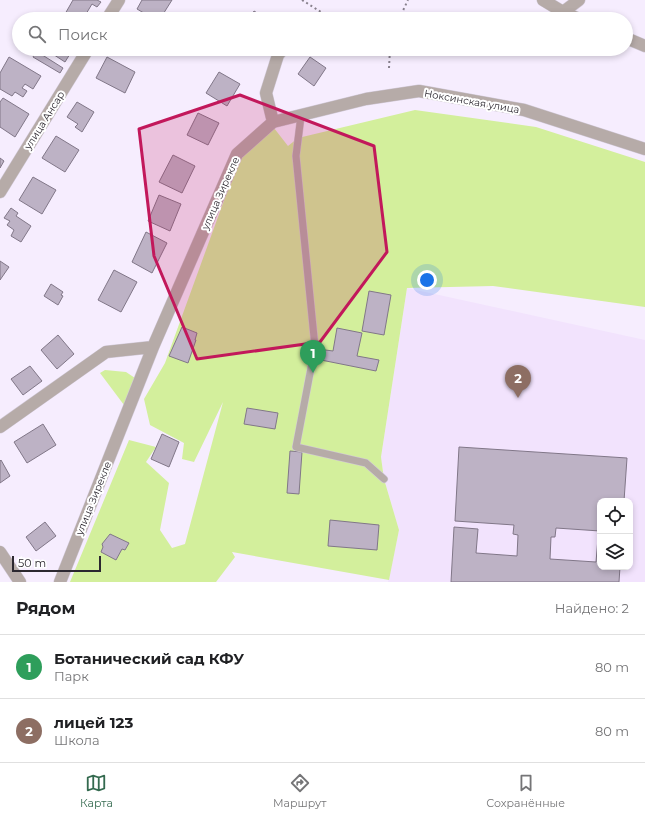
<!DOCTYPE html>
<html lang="ru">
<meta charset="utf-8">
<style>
body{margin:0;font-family:Montserrat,sans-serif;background:#f2f2f2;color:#202124}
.controls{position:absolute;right:12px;bottom:12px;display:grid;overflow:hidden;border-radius:8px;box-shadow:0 2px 6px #0003}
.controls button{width:36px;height:36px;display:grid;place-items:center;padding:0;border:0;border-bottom:1px solid #e0e0e0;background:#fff;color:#202124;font:20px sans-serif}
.scale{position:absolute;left:12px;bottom:10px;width:89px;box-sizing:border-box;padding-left:4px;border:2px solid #2c2830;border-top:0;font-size:11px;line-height:14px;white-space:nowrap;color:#2c2830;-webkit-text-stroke:3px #fff;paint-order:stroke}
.you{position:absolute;left:427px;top:280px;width:14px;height:14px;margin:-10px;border:3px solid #fff;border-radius:50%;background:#1a73e8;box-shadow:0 0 0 6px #1a73e833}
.badge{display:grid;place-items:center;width:26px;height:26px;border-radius:50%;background:#346a4f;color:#fff;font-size:13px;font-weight:700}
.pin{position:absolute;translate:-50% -33px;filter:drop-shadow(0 1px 2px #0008)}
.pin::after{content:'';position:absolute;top:21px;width:14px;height:12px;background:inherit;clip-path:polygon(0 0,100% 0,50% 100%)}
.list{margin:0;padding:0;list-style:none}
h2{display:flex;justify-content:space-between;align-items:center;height:52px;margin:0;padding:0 16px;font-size:17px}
h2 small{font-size:13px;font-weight:400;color:#757577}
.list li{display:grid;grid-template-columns:26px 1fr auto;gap:12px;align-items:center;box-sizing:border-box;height:64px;padding:0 16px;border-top:1px solid #e0e0e0}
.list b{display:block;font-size:15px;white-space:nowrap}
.list p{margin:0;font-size:13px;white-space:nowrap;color:#757577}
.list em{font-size:13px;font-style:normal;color:#757577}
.icon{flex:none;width:22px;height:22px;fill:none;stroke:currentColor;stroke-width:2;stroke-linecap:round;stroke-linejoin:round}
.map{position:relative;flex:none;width:645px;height:582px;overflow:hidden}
.search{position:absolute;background:#fff;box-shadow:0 2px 6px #0003;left:12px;right:12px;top:12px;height:44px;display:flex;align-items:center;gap:10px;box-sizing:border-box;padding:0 14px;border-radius:22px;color:#757577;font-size:15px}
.sheet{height:180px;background:#fff}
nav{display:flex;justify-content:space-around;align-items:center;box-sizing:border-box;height:56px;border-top:1px solid #e0e0e0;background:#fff;font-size:11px;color:#757577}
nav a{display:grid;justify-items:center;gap:2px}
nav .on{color:#346a4f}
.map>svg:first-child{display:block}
.built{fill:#f2e3fd;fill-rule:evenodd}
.green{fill:#d3ef9c}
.building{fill:#bdb2c5;stroke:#817788}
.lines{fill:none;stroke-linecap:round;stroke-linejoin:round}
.service-casing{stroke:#d2cad9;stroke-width:8}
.minor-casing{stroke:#d2cad9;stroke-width:13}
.path{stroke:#88818d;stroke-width:2;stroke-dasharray:2 3;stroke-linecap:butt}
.service{stroke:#b6aba8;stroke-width:7}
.minor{stroke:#b6aba8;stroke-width:12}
.marked{fill:#c2185b;fill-opacity:0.2;stroke:#c2185b;stroke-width:3;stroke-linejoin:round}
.labels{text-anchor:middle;stroke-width:4;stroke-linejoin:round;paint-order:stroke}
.street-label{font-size:10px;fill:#2c2830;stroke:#fff}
</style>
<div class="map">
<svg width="645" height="582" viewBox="0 0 645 582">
<rect width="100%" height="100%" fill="#f6edfe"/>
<!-- built -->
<path class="built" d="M407,288L645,340V582H388L399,530L384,479L381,457ZM600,501H630V567H600Z"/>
<!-- green -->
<path class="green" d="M415,110L536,127L645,162V307L493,286L407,288L381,457L384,479L399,530L389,580L232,552L235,557L216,582H70L129,440L156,447L146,462L169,483L160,530L172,548L185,544L223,402L194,462L182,459L184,443L150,425L144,399L165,363L239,159L274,128L288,146L298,138Z
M105,370L126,372L138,380L124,405L100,373Z"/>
<!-- building -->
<path class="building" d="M73,0H97L101,2L97,7L92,4L83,19L76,16L73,19L65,14Z
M142,0H172L160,19H154L137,9Z
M254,11L267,19H249Z
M64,15L71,19H61Z
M45,49H73L65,62Z
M120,49H133L130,55Z
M36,51L63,68L60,73L33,57Z
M9,57L41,76L33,89L25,84L22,88L27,91L23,97L15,92L12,96L0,89V73Z
M107,57L135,72L125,93L96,78Z
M310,57L326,68L314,86L298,74Z
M219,72L240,84L227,106L206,93Z
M3,98L29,114L15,137L0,127V102Z
M77,102L94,112L82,132L75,127L78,124L67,117Z
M198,113L219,123L208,145L187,135Z
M56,136L79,150L65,172L42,158Z
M173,155L195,166L182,193L159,182Z
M0,158L4,161L0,168Z
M33,177L56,190L42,214L19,200Z
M159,195L181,204L170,231L148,221Z
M11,208L18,213L16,216L31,226L21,242L11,236L14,230L7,225L10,221L4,218Z
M146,232L167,243L152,273L132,262Z
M0,261L9,267L0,280Z
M114,270L137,282L121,312L98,300Z
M51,284L63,292L61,295L63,296L58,305L44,296Z
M369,291L391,295L384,335L362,331Z
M182,327L197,333L195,340H196L188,363L169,356Z
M337,328L362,333L357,356L379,360L376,371L316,359L318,349L333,351Z
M58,335L74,354L57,369L41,350Z
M30,366L42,381L23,395L11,379Z
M247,408L278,413L275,429L244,424Z
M43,424L56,445L27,463L14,442Z
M162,434L179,442L169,467L151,459Z
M459,447L627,458L624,501H600V531L556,528L555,537H551L550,559L596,562L598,538H600V567H620L619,582H451L454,527L478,529L476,553L517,556L518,535L513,534L514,525L455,521Z
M290,451L302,452L299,494L287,493Z
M1,460L10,476L0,483V461Z
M330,520L379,525L377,550L328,546Z
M45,522L56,536L36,551L26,537Z
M110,534L129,543L125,550L122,549L116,560L101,552L103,547L102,544Z"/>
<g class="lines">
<defs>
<path id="service" d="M301,116L296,156L315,347L296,447L366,463L384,479"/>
<path id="minor" d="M543,0L563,12L579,19
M563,12L579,0
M107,19L119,0
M626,38L645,46
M273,122L266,93L278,55L283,49
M0,192L88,49
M0,427L106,352L153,347
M0,552L20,582
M60,582L153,347L237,154L273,122L366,99L419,91L524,110L645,149"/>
</defs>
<!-- service casing -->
<use href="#service" class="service-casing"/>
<!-- minor casing -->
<use href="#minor" class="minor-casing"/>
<!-- path -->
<path class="path" d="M302,0L332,19
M399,19L408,0
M383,49L390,52
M389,68L390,49"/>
<!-- service -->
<use href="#service" class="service"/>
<!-- minor -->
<use href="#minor" class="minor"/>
</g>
<!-- marked area -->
<path class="marked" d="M240,95L374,146L387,252L320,342L197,359L154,256L139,129Z"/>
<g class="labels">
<!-- street labels -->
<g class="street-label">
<text transform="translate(472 101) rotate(10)" y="4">Ноксинская улица</text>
<text transform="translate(44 120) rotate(-58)" y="4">улица Ансар</text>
<text transform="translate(220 193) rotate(-66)" y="4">улица Зирекле</text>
<text transform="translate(93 498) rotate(-68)" y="4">улица Зирекле</text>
</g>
</g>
</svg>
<div class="controls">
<button><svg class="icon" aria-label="locate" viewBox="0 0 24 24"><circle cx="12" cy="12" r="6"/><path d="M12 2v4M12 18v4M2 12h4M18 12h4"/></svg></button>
<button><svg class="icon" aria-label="layers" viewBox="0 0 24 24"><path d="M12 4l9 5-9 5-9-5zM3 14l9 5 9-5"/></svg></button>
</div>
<div class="scale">50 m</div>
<div class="you"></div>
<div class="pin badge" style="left:313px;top:373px;background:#2e9e5b">1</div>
<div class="pin badge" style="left:518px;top:398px;background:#8d6e63">2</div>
<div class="search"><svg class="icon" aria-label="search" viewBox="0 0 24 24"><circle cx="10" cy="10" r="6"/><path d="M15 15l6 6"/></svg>Поиск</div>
</div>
<section class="sheet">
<h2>Рядом<small>Найдено: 2</small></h2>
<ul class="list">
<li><span class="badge" style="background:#2e9e5b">1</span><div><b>Ботанический сад КФУ</b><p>Парк</p></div><em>80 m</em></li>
<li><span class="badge" style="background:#8d6e63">2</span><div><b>лицей 123</b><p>Школа</p></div><em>80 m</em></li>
</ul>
</section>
<nav>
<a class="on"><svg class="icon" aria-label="map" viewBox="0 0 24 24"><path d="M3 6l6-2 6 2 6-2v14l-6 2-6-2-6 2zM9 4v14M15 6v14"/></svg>Карта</a>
<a><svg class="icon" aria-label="directions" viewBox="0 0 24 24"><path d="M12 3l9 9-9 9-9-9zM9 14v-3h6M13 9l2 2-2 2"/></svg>Маршрут</a>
<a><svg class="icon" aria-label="saved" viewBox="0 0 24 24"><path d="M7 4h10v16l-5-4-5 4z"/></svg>Сохранённые</a>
</nav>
